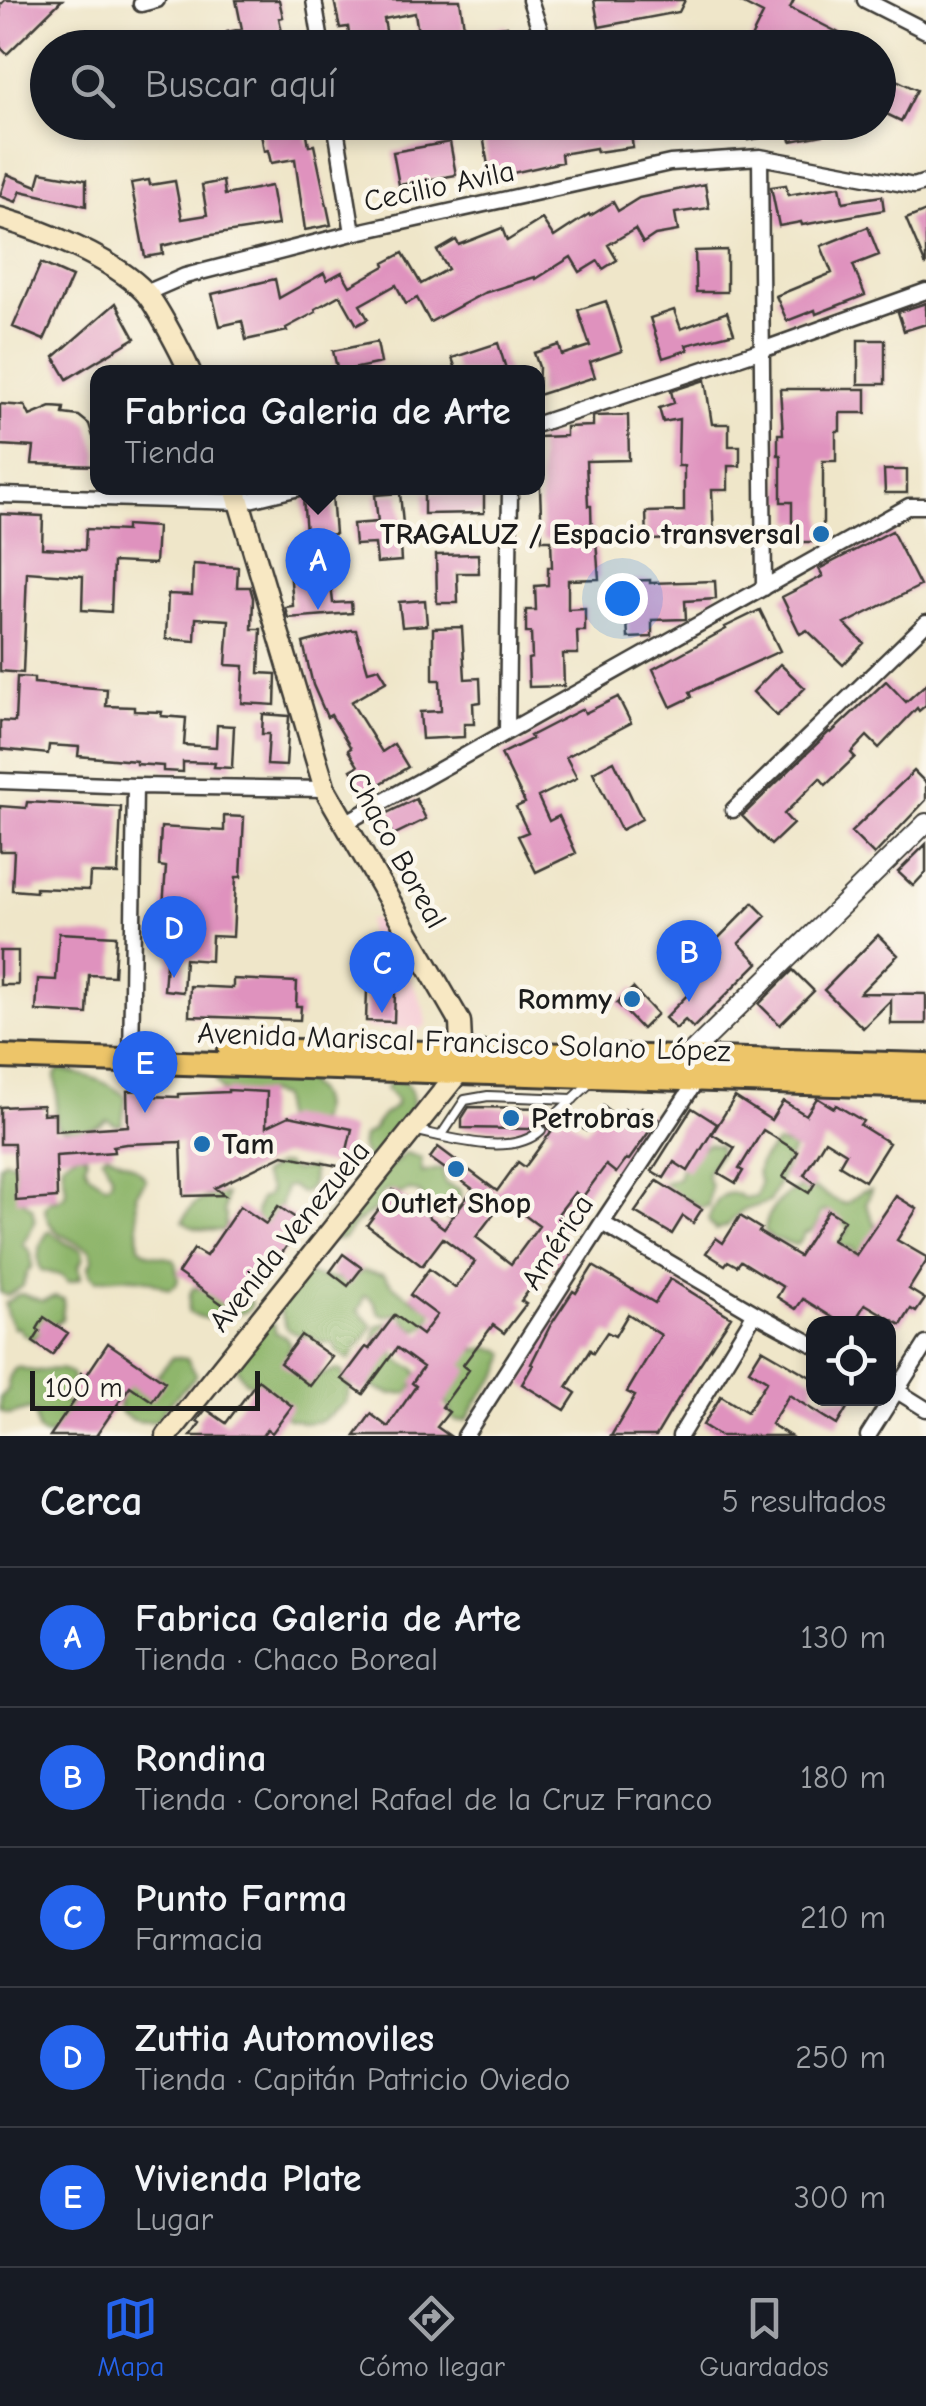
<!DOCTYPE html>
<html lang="es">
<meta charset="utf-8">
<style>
body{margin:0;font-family:"Comic Neue",sans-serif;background:#242831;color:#f1f3f6}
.controls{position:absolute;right:30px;bottom:30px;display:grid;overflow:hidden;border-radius:20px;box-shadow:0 5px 15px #0003}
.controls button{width:90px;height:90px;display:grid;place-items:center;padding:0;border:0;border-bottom:2px solid #363941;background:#171b24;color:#f1f3f6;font:50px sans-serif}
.scale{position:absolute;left:30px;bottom:25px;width:230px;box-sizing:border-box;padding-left:10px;border:5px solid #1c1c1c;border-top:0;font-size:28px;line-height:35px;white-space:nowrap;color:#1c1c1c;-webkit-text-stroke:8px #fbf7ec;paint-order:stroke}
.you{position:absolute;left:622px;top:598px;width:35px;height:35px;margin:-25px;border:8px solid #fff;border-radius:50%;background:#1a73e8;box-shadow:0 0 0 15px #1a73e833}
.badge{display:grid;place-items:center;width:65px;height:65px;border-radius:50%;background:#2563eb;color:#fff;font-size:32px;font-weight:700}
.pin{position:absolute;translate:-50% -82px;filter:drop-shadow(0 2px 5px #0008)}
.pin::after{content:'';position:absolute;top:52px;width:35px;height:30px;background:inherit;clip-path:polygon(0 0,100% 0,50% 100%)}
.popup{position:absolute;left:90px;top:365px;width:455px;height:130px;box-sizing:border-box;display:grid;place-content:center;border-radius:20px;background:#171b24;filter:drop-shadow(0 2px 8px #0005);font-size:32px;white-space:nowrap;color:#9ea1a6}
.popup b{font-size:38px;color:#f1f3f6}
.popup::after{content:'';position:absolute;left:50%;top:100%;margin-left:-20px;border:20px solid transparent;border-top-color:#171b24}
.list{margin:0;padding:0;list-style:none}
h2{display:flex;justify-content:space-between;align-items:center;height:130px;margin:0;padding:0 40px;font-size:42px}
h2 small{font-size:32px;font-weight:400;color:#9ea1a6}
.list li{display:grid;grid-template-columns:65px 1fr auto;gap:30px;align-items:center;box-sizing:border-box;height:140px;padding:0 40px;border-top:2px solid #363941}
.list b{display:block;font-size:38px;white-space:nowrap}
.list p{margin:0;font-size:32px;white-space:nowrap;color:#9ea1a6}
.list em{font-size:32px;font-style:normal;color:#9ea1a6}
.icon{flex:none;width:55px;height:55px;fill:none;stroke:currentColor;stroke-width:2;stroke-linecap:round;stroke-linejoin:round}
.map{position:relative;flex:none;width:926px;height:1436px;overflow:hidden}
.search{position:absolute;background:#171b24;box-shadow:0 5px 15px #0003;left:30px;right:30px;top:30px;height:110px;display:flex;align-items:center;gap:25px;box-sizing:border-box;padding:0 35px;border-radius:55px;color:#9ea1a6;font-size:38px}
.sheet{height:830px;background:#171b24}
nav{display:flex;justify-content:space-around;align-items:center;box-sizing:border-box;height:140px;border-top:2px solid #363941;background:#171b24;font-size:28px;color:#9ea1a6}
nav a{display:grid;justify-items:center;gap:5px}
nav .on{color:#2563eb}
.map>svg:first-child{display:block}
.built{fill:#f6cfd7}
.forest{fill:#8fb66c;stroke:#566944;stroke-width:2.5}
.building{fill:#df92be;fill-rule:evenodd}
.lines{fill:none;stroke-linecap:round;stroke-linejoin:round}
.service-casing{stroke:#3c3a36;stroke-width:12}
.minor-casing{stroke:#3c3a36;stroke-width:19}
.tertiary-casing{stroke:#3c3a36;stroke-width:22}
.secondary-casing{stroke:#3c3a36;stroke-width:25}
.trunk-casing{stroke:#3c3a36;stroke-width:28}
.service{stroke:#fff;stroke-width:8}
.minor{stroke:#fff;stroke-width:14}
.tertiary{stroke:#fff;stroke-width:18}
.secondary{stroke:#f8e8c3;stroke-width:20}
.trunk{stroke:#edc569;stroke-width:22}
.poi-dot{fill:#1f6fb2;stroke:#fbf7ec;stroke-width:4}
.labels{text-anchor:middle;stroke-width:9;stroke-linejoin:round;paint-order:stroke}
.street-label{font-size:30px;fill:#1c1c1c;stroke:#fbf7ec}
.poi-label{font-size:30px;font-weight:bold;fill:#1c1c1c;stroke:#fbf7ec;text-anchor:end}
</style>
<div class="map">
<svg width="926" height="1436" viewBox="0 0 926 1436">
<rect width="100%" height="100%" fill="#fbf7ec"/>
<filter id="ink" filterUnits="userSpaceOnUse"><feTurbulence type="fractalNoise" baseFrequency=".01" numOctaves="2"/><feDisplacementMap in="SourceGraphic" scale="20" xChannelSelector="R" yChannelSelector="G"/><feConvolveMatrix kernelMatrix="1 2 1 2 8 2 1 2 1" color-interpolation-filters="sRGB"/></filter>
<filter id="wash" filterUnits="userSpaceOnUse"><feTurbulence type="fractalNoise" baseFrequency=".0048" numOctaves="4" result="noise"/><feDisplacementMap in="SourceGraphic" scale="40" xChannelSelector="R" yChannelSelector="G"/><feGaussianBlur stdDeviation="2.25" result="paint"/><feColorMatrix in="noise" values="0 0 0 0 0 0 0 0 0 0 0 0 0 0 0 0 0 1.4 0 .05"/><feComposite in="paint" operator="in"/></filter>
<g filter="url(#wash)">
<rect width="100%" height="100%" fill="#efe6c9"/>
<!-- built -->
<path class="built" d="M368,920H384L425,1011L426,1026L419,1029H365Z"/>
<!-- forest -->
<path class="forest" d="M59,1069C84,1075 108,1080 126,1097L122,1124L117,1125L107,1120C93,1131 75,1134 58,1127C53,1114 58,1103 57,1090C56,1085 55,1080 55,1075Z
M214,1070L260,1074L264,1078L268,1077L270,1072L308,1075L309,1085C322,1094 324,1112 316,1125L290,1123L282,1118L281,1097L268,1093L225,1094L217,1083Z
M390,1081C400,1080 405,1080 410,1089C423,1114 392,1130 380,1149C376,1154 375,1159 370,1162L361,1148L363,1136C374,1132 374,1126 381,1118C385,1112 392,1111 396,1105V1100L386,1089Z
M777,1143L794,1147C785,1166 779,1183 769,1202L741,1211L727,1226L715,1230L708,1220C714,1202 725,1184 745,1199L756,1197L760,1183C752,1166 765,1155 777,1143Z
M708,1144L719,1146L720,1153L706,1174L711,1186L708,1206L699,1208L691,1201L661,1193L662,1184L678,1178L682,1162Z
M79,1153L86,1155L87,1160L85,1165L89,1174L106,1185L111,1182L112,1175L102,1157L107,1154C122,1161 138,1165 146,1180L136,1194L139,1246C149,1259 163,1253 175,1261L178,1280L176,1285L170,1289C161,1287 155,1282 147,1280C130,1276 112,1278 96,1280L90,1274L89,1266L93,1260L90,1249C70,1240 46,1232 45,1208L50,1201C79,1199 59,1179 63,1162Z
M406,1153L421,1158L422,1173L442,1168L445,1184L459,1189L461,1196L453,1207L461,1219L453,1224C444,1213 432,1213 419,1215L415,1209L422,1203L421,1194L410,1190L399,1194L388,1190L382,1193L375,1210L356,1223L344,1238L332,1240L323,1229V1223L337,1204L344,1198L359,1193Z
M5,1160L22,1165C21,1185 14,1196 32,1208L35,1222L23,1244L31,1253L32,1266L27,1272L23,1286L7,1296L0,1292V1165Z
M284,1164L294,1171L312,1168C314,1179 313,1190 301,1193L291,1186L285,1187L279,1212L266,1228L257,1220L256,1212L260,1199L267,1196L270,1190L261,1175L277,1165Z
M806,1186C821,1189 830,1200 845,1204C854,1200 861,1189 871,1190L866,1205L878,1231L856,1257L853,1248L837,1246L849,1228L825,1211L820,1213C820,1221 814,1233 805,1233L801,1241L796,1245L772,1238L765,1232C766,1210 784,1191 806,1186Z
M216,1193L226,1195L224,1213L226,1215L225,1230C211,1231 192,1231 183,1221C189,1205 201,1199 216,1193Z
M48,1232H51L66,1243L82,1250L83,1258L79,1266L81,1278L68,1282L63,1276L41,1270C35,1256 40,1243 48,1232Z
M363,1271L384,1275C397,1293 415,1299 433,1310C431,1321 422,1337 409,1325C405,1322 404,1317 401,1313L385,1316L379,1313L375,1303L368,1296H364L362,1304L358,1310L372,1325C368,1339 356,1345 351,1358L348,1359L338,1353L334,1344L319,1342L311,1336L299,1335L287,1329L279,1307L304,1274C323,1278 347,1283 363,1271Z
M193,1288H199L236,1299L250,1300L252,1304C245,1315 242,1313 230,1314C225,1315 218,1319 213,1319C204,1320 196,1315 188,1312L190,1294Z
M22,1294L42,1301L55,1296L64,1299L62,1320L32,1339L21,1332L20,1328H14L7,1314L5,1304L17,1295Z
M266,1322L274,1324L276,1333L285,1336L290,1344L288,1353L315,1377L337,1370L341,1371L350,1387L346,1402L321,1421L305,1423L287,1418L258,1388L245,1381L235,1366Z
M390,1322C392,1335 390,1355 403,1363C414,1370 415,1363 419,1380L408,1393L391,1394L370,1386L368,1383L376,1329L377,1326Z
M488,1348L501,1350L506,1354C501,1381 486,1385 475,1405C472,1410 470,1415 467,1420L457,1421L452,1418L451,1411L438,1394L467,1351Z
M173,1357L187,1359L196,1374L193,1379L165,1408L156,1421C140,1423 131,1422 119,1410L123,1384L155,1378Z
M17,1367C23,1368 28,1370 33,1371C49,1372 59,1364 73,1375C74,1386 64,1392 63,1402L77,1406L59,1434L44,1435L38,1431L35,1413L30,1409L9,1415L0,1410V1398L8,1390C8,1380 9,1374 17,1367Z"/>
<g id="blocks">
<!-- building -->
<path class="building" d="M5,0H62L7,54L0,47V5Z
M236,0H279L283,17L279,18L284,42L252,48H230L227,32L242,29Z
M334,0H460L465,33L507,26L510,48H431L429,37L419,39L415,13L384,19L389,48H351L348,27L340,28Z
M594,0H685L679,12L599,27Z
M736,0H794L790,8L841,34L834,48H765L750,40L763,14Z
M878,71L917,90L901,121L878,110Z
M259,122H305L309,146L314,145L331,225L305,230L295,159L271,163L268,150L264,151Z
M511,122H629L633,147L597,152L596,148L561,154L562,162L490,178L483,135L512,130Z
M745,122H821L823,135L791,141L789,133L748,140Z
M450,142L456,175L399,185L393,152Z
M41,172L86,180V206L21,191L16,202L0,196L7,174L37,186Z
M149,180L150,185L175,181L182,219L207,215L202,185L223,181L225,195L271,186L278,225L205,236L162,246L163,254L145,257L131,183Z
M705,184L709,208L675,213L678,231L655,235L643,243L635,229L608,245L617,260L603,269L598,261L580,272L571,257L536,279L535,277L484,293L430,322L417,298L406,304L396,285L360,305L368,319L357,325L340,295L315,309L316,312L286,328L287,331L246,340L242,321L220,326L212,294L275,279L279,298L324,273L327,280L342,272L350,286L385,266L384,263L403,253L421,284L448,269L437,251L456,240L459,245L502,228L507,241L542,219L554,237L589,214L590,216L613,202L618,211L639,198Z
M786,185L788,195L840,186L843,202L882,196L884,210L802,225L801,222L779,226L771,187Z
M926,211V266L906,219Z
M868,227L879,255L853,265L865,295L816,314L815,310L787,321L776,296L832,273L821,246Z
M727,250V292H696L695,251Z
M41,263L72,277L44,340L13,327Z
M606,301L622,351L590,362L595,377L538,395L539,367L534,353L559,345L562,355L590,346L578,310Z
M116,303L135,338L67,379L54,357Z
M926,303V324L904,331L898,312Z
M674,310L681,329L727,312L734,333L686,345L688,350L663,358L650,318Z
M858,340H885V384H858Z
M377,342L381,363L338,372L333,351Z
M498,343L507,372H457L452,358Z
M705,380L712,424H729V446H740V466H728V490H712L714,538L647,540L646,512L684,511V466H678L679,419L663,422L659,408L674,403L671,391Z
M780,389H866V413H840V431H836V461H823V542H800V522H792V502H781V455H778V434H783Z
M0,404L25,406L30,416L51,407L64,408L63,414L79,416L89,424L98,453V466L32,464L34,447L0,445Z
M628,415L629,460L586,461L588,506H591L592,541H596L599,579L568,580V609L585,608V631H577L578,654H563L564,686L529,687L528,659L532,658L531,633H526V610H536L535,586L548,585V567H552L551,540H542L538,437L566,436V427L593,426V417L595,416Z
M884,470H907V493H885Z
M484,492V513L424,514V493Z
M400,493L405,545L400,546L401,561L377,563L375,544L355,545L353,524L378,522L375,495Z
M332,494L335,534L326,535L333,603L351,602L352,613L288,618L285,607L293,606L288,544L307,543L303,498Z
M0,514L43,516L42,548L85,550L86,529L126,531V525L157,527L155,564L113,562L111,612L82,610L83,576L27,572L23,673L0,671Z
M892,531L920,586L845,624L864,643L843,665L807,630L800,634L782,597L823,576L819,569Z
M478,554L479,573H457L458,603H437L436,555Z
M193,564L238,567L237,587H250L253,598L252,629H261L259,673L276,674L275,705L242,703L244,666L226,665L229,620L196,618L195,641L166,639L168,594L192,595Z
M650,580V583L715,581L716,599L685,601L686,619L652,620V637L628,638L625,581Z
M425,600L427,625L402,627L399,602Z
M760,610L780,651L690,692L692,697L671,707L653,669L726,629L725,627Z
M462,627L465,679L480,678L481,702L473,703L474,724H464V737L422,739L420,712L441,711L440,680H433V628Z
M351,630H356L368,671L379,668L387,681L351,702L382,752L394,744L408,767L365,793L351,770L358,766L348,750L351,748L331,715L327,717L313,685L303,643Z
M780,664L805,688L777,716L753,692Z
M17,677L34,678V683L107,689L106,706L134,707V711L162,712L161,716L186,718L184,745L216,747L217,725L234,726L232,768L214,767L215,763L183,762V772L163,771V766L136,764V761L78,756L79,747L49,745L48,754L0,749V721L15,722Z
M886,681L906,702L926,684V705L919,711L917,708L879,748L867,736L851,753L855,757L826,785L820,778L784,814L793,824L771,845L742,816L829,732L831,733Z
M618,697L631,723L566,757L577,778L538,797L549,821L559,816L576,853L536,872L518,836L528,832L516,807L525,803L501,754L532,739L530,736L557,722L583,709L585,713Z
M263,714L289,716L286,766L267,765L269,734H262Z
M614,761L642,819L621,830L593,772Z
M914,771L926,783V800L874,855L851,832Z
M416,799L426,819L393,835L383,815Z
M27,802L121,807L118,874L90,873L89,890L36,888V892L12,890L14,851H0V806L26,808Z
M224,816L244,817L241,877H236L233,937L212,936L211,961L185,959L183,992L164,990L166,964H169L171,933H161L166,867L159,866L161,827L224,831Z
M926,844V872L913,886L898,872Z
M753,903L766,916L739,943L758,963L693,1028L685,1020L676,1029L665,1018L694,988L681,976Z
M59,933L116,936L114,976L89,975L87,1014L36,1011L38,979L56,980Z
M878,935L898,955L860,993L926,994V1024H891V1000L863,1028L824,990Z
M0,951H18V985H0Z
M368,959L396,960L394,1022L366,1021Z
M793,970L814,991L780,1025L759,1004Z
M233,979L297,982L296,1006H301L300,1020L189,1016L190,986L233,988Z
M633,988L657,1014L642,1029L617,1003Z
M143,1090L144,1096L179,1097V1094L228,1092V1090L267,1092L266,1127L289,1116L352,1129L343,1167L283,1155L215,1188L224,1195L183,1196L181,1142L126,1144L113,1146L114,1152L56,1156L57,1198L16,1201L14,1144H0V1107L43,1105V1114L55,1113V1131L128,1126L127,1091Z
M735,1097L771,1120L783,1101L806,1115L817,1098L819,1099L834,1108L836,1105L863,1121L860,1125L889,1143L865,1181L839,1165L846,1153L825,1140L804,1175L815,1183L809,1193L783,1177L798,1152L763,1130L739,1169L743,1171L736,1183L719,1173L735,1148L712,1134Z
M603,1106L619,1118L625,1109L636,1116L642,1107L658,1119L629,1160L626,1159L616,1173L606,1165L582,1198L575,1192L558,1214L569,1222L554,1242L566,1251L543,1281L538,1278L521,1301L526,1304L504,1333L493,1325L463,1365L469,1370L442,1407L449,1412L437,1427L450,1436H355L371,1414L388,1427L416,1386L412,1383L423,1367L397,1348L363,1394L342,1379L366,1347L369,1349L395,1315L422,1335L437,1315L410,1295L429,1269L455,1288L475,1262L443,1238L422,1266L367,1225L393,1190L444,1228L473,1189L430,1158L438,1147L497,1191L518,1162L525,1167L553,1129H548L546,1125L541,1123L529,1129L462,1128V1118L469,1107L551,1108L554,1118L560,1119L565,1116L586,1131ZM504,1200L539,1226L511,1264L476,1237Z
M692,1108L717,1124L688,1171L674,1162L664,1178L652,1171Z
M657,1181L702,1209L693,1223L683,1216L672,1234L635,1212Z
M896,1196L917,1209L897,1240L926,1257V1262L909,1289L925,1299L916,1312L911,1309L901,1325L865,1304L853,1324H843L803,1299L796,1309L777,1297L783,1287L741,1261L737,1266L728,1261L725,1265L706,1253L716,1238L723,1243L740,1216L761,1229L759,1232L799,1256L828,1210L844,1220L832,1240L856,1255Z
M240,1206L266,1224L278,1206L303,1223L270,1270L261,1264L232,1311L178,1273L194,1249L206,1256Z
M343,1254L362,1268L348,1286L330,1272Z
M593,1266L655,1303L670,1279L731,1317L690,1379L656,1436H611L635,1396L627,1392L661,1335L628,1314L615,1336L607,1332L593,1353L590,1350L567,1387L576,1393L565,1410L522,1384L533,1365L531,1364L550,1326L573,1291L576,1293Z
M44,1317L68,1333L52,1355L33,1342L40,1331L37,1329Z
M301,1335L332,1357L310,1386L280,1363Z
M108,1343L165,1382L152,1401L130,1386L96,1436H50L79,1394L70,1388L81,1373L86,1376Z
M762,1349L814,1379V1398H853L837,1425L789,1395L771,1424L790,1436H720L703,1425L721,1396L747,1412L767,1381L749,1370Z
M258,1380L292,1406L272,1433L267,1429L262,1436H191L200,1423L197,1421L206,1409L226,1423Z"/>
</g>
</g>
<g filter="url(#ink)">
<use href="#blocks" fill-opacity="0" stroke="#3c3a36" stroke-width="2.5"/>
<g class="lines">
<defs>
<path id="service" d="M559,1112L592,1081
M417,1131C451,1138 513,1158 541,1130
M441,1136L465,1100L488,1096L573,1099"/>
<path id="minor" d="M314,0L322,48
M530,0L545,45
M865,0L926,31
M141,4L157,0
M335,122L353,233
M760,157L764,588
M146,293L185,276L353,233L670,163L760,157L914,186L926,182
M538,424L762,350L926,291
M0,495L241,502L299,488
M507,731L510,488
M0,781L135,786L325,789
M733,810L926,623
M345,823L909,506H926
M131,1062L135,786
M602,1223L755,1313L814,1345
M889,1386L926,1409
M465,1436L602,1223L697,1080
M680,1436L755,1313
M868,1436L926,1344"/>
<path id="tertiary" d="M685,1059L926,823"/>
<path id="secondary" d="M0,218C44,231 112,258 144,291C156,303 183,356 190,372
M167,1436L458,1073L462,1064L460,1022L325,789L235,488"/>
<path id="trunk" d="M230,1050L577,1055L926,1065
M0,1057L926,1087"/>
</defs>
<!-- service casing -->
<use href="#service" class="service-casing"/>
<!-- minor casing -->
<use href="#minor" class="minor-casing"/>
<!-- tertiary casing -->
<use href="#tertiary" class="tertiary-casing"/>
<!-- secondary casing -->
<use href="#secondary" class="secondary-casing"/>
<!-- trunk casing -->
<use href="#trunk" class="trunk-casing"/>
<!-- service -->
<use href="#service" class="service"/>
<!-- minor -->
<use href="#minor" class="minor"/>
<!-- tertiary -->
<use href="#tertiary" class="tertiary"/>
<!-- secondary -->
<use href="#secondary" class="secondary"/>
<!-- trunk -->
<use href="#trunk" class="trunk"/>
</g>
</g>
<!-- markers -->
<g class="poi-dot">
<circle cx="821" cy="534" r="10"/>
<circle cx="632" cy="999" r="10"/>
<circle cx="511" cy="1118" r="10"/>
<circle cx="202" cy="1144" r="10"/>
<circle cx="456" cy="1169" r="10"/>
</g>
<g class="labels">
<!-- street labels -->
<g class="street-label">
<text transform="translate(439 186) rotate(-12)" y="10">Cecilio Avila</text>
<text transform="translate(397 850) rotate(61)" y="10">Chaco Boreal</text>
<text transform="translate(464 1042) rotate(2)" y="10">Avenida Mariscal Francisco Solano López</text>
<text transform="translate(289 1236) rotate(-51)" y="10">Avenida Venezuela</text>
<text transform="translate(557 1242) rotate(-57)" y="10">América</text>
</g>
<!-- poi labels -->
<g class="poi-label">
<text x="801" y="544">TRAGALUZ / Espacio transversal</text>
<text x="612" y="1009">Rommy</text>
<text x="531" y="1128" text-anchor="start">Petrobras</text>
<text x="222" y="1154" text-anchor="start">Tam</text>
<text x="456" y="1213" text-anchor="middle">Outlet Shop</text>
</g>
</g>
</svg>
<div class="controls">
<button><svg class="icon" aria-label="locate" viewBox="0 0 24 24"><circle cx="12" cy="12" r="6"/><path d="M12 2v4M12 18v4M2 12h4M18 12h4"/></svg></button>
</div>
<div class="scale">100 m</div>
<div class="you"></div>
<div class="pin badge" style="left:318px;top:610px">A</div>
<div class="popup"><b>Fabrica Galeria de Arte</b>Tienda</div>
<div class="pin badge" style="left:689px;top:1002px">B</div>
<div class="pin badge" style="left:382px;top:1013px">C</div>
<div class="pin badge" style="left:174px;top:978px">D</div>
<div class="pin badge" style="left:145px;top:1113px">E</div>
<div class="search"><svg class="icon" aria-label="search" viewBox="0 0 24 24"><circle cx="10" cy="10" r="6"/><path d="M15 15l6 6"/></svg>Buscar aquí</div>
</div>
<section class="sheet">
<h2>Cerca<small>5 resultados</small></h2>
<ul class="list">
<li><span class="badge">A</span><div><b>Fabrica Galeria de Arte</b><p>Tienda · Chaco Boreal</p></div><em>130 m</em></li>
<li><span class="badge">B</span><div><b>Rondina</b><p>Tienda · Coronel Rafael de la Cruz Franco</p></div><em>180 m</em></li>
<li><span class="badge">C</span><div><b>Punto Farma</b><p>Farmacia</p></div><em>210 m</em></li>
<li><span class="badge">D</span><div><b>Zuttia Automoviles</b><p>Tienda · Capitán Patricio Oviedo</p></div><em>250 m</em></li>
<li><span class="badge">E</span><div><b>Vivienda Plate</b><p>Lugar</p></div><em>300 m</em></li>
</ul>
</section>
<nav>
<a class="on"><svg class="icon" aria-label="map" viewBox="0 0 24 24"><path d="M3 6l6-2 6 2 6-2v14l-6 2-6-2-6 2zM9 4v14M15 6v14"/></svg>Mapa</a>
<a><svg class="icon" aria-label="directions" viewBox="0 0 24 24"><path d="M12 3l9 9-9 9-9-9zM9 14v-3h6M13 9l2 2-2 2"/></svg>Cómo llegar</a>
<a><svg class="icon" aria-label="saved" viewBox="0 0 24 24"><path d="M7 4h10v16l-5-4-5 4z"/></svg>Guardados</a>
</nav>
